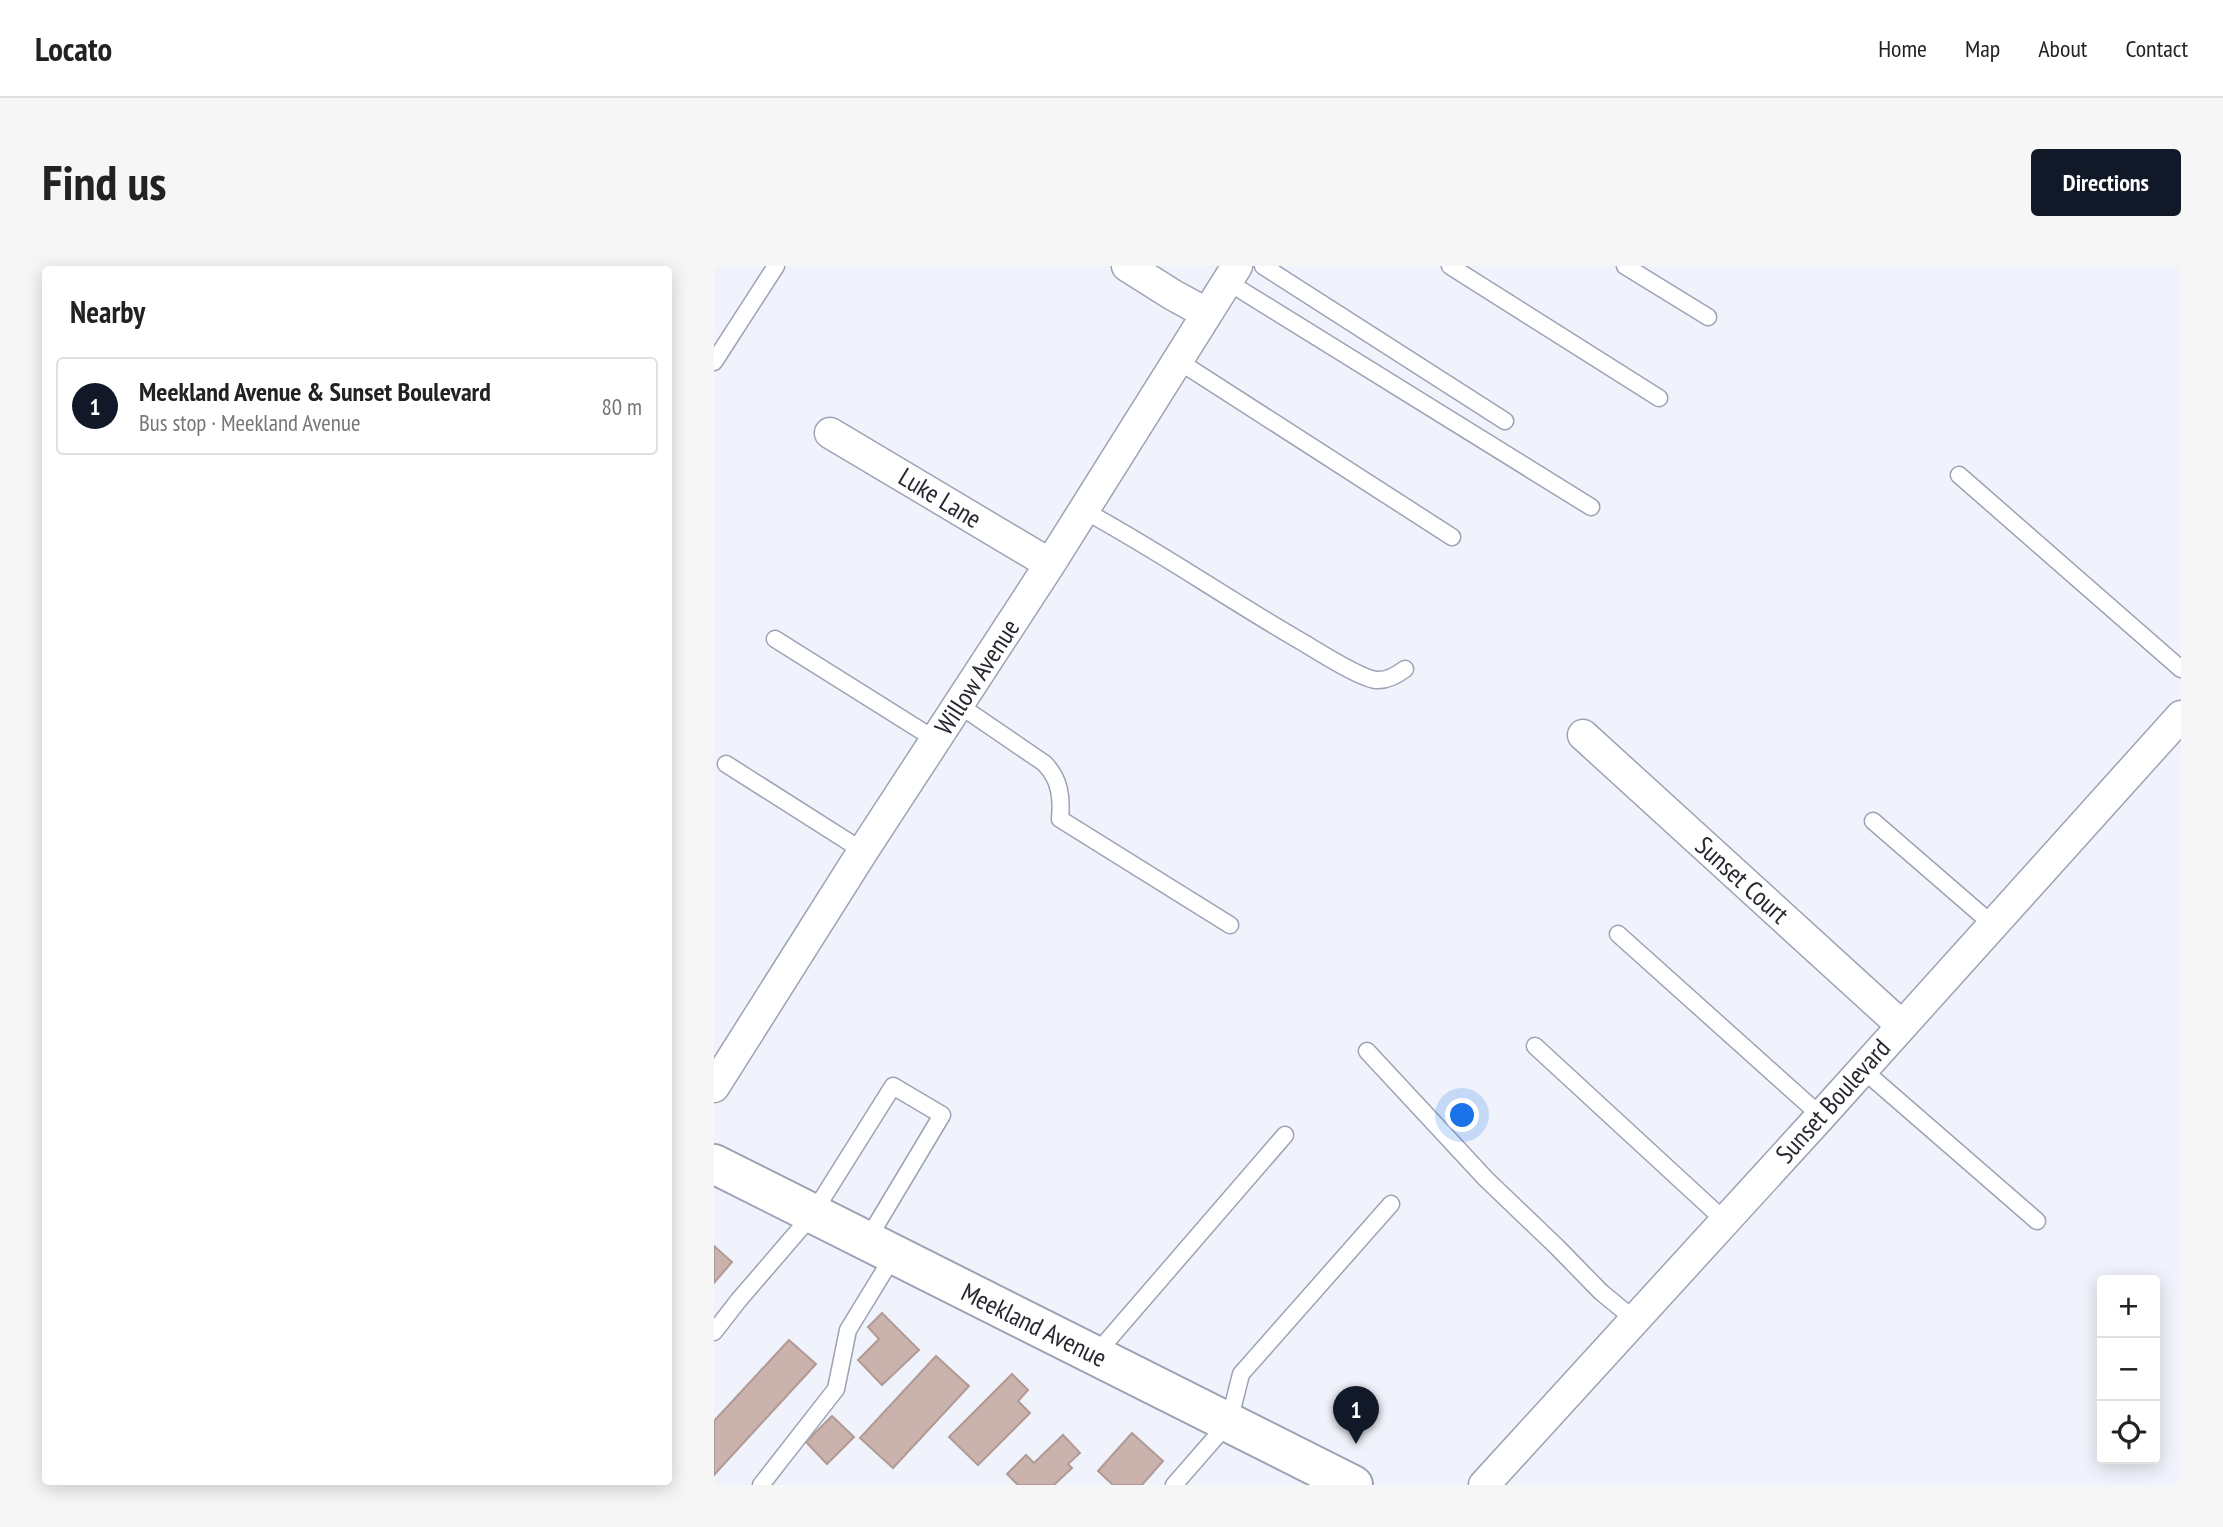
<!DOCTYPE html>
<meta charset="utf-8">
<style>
body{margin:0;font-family:"PT Sans Narrow",sans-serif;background:#f6f6f6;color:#222}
.controls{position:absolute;right:21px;bottom:21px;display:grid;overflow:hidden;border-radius:7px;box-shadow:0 4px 18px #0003}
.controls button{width:63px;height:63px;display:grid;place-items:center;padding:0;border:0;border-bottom:2px solid #e0e0e0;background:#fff;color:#222;font:35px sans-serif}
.you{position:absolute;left:749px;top:850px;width:24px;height:24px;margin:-18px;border:5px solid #fff;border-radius:50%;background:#1a73e8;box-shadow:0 0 0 10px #1a73e833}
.badge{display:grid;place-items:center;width:46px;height:46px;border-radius:50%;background:#111827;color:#fff;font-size:23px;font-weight:700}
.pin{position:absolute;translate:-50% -58px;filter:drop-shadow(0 2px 4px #0008)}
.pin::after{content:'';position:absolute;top:37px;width:24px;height:21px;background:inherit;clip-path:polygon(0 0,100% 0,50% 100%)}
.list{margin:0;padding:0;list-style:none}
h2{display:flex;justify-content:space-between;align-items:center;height:91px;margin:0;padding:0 28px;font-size:30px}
h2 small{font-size:23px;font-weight:400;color:#767676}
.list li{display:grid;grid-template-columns:46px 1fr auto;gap:21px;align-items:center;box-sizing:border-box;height:98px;margin:0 14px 14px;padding:0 14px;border:2px solid #e0e0e0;border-radius:7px}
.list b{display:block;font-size:26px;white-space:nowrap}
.list p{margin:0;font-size:23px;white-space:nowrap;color:#767676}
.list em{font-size:23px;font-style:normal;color:#767676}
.icon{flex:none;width:38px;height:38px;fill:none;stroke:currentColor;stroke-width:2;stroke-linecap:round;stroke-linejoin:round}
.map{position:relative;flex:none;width:1467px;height:1219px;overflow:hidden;border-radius:7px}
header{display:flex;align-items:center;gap:42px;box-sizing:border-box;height:98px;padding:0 35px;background:#fff;border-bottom:2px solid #e0e0e0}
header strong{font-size:33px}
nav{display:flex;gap:38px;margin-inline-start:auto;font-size:24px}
.intro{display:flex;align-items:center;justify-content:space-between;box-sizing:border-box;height:168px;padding:0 42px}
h1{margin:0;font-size:49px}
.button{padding:18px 32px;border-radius:7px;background:#111827;color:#fff;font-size:24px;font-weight:700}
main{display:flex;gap:42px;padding:0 42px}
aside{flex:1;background:#fff;border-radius:7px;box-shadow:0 4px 18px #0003}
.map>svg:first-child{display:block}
.building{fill:#cab3ad;stroke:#b19a95;stroke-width:2}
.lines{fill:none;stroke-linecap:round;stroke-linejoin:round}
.lane-casing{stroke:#9ca3b5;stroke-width:19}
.street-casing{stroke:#9ca3b5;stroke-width:33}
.secondary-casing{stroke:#9ca3b5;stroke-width:42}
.lane{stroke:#fff;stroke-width:16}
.street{stroke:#fff;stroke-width:30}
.secondary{stroke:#fff;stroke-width:38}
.labels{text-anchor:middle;stroke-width:6;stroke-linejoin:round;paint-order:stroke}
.street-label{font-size:26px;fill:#25282f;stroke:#fff}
</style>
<header>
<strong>Locato</strong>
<nav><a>Home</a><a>Map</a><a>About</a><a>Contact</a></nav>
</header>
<div class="intro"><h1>Find us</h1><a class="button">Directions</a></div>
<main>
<aside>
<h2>Nearby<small></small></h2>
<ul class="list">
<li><span class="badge">1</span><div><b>Meekland Avenue &amp; Sunset Boulevard</b><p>Bus stop · Meekland Avenue</p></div><em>80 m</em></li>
</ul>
</aside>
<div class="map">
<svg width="1467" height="1219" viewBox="0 0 1467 1219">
<rect width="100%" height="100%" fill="#f1f3fc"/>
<!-- building -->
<path class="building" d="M0,980L18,996L0,1017Z
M168,1047L205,1084L168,1119L144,1094L165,1073L154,1061Z
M75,1074L102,1098L0,1209V1155Z
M222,1090L255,1120L179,1202L146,1172Z
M298,1108L314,1124L304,1135L316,1147L264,1199L235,1171Z
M118,1150L140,1171L113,1198L92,1176Z
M418,1167L449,1195L428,1219H399L384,1205Z
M349,1169L366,1187L354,1198L358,1202L340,1219H304L293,1208L312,1189L320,1197Z"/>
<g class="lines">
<defs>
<path id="lane" d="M549,0L791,155
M736,0L945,132
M911,0L994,51
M514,16L877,241
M463,94L738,271
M0,96L62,0
M1245,209L1467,403
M369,244C445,285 515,334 590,377C605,386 646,412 662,414C672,415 683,409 691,403
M61,373L222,474
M245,439L330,497C346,513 348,531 346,553L516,659
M12,498L149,585
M1159,555L1278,658
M904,668L1107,850
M821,780L1011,955
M653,785L772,913L843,981L887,1026L921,1054
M1148,803L1323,955
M0,1066L24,1035L98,949L179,820L228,849L152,976
M381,1089L571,869
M47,1219L122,1123L134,1064L180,989
M460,1219L515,1156L527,1108L677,938"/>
<path id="street" d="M413,0L459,29L492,47
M116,167L336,298
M869,469L1187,759
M0,821L149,585L336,298L523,0
M770,1219L1107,850L1467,450"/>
<path id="secondary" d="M0,898L639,1219"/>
</defs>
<!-- lane casing -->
<use href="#lane" class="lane-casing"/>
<!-- street casing -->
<use href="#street" class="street-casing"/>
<!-- secondary casing -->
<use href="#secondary" class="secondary-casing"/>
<!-- lane -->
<use href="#lane" class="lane"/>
<!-- street -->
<use href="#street" class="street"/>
<!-- secondary -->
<use href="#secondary" class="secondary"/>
</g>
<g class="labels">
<!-- street labels -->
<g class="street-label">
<text transform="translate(226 232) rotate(31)" y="9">Luke Lane</text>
<text transform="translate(263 411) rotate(-57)" y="9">Willow Avenue</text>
<text transform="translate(1028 614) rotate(42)" y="9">Sunset Court</text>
<text transform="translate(1119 835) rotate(-48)" y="9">Sunset Boulevard</text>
<text transform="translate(320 1059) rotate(26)" y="9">Meekland Avenue</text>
</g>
</g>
</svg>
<div class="controls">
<button>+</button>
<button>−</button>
<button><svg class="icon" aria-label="locate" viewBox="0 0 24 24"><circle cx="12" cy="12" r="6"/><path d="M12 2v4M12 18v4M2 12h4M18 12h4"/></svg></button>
</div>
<div class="you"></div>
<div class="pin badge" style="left:642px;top:1178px">1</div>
</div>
</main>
